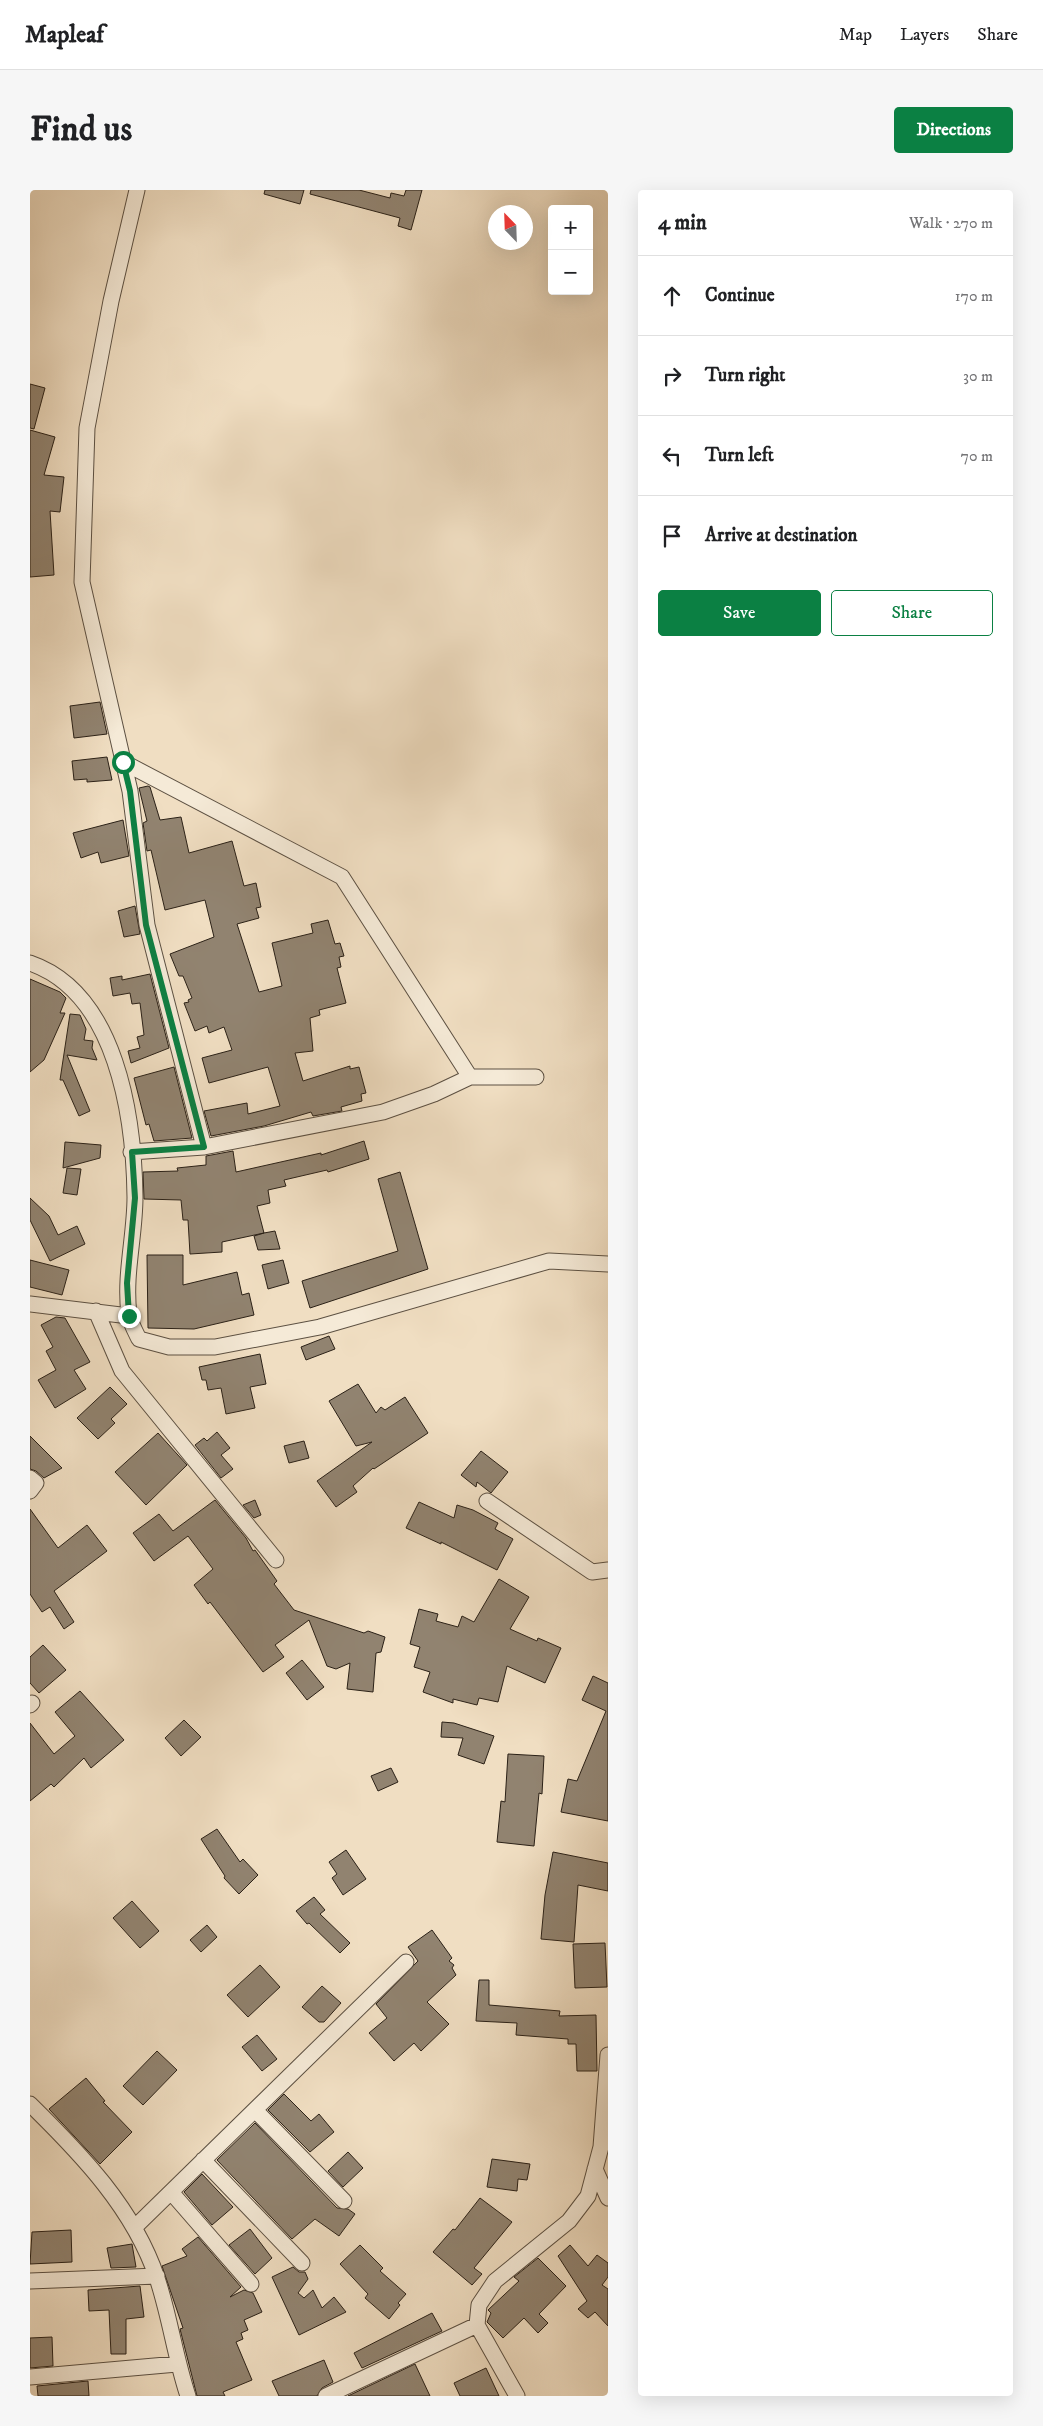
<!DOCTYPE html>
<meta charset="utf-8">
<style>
body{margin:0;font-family:"IM FELL DW Pica",serif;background:#f6f6f6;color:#202124}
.controls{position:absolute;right:15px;top:15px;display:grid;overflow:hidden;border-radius:5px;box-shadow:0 5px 20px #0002}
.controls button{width:45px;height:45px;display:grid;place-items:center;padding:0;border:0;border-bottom:1px solid #e0e0e0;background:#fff;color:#202124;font:25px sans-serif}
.compass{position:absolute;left:458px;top:15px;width:45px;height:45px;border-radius:50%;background:#fff;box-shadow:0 5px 20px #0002;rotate:337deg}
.stop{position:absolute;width:15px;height:15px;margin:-11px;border:4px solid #0b8043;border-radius:50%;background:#fff}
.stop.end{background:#0b8043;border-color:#fff;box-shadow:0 1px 5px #0008}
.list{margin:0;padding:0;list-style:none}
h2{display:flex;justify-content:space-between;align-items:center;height:65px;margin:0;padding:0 20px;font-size:21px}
h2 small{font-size:16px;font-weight:400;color:#757577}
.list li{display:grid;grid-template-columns:32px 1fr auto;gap:15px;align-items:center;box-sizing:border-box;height:80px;padding:0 20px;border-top:1px solid #e0e0e0}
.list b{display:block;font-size:19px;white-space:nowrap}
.list em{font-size:16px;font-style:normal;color:#757577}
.actions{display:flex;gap:10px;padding:15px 20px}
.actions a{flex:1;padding:11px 0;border:1px solid #0b8043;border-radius:5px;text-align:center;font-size:18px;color:#0b8043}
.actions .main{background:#0b8043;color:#fff}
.icon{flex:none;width:28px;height:28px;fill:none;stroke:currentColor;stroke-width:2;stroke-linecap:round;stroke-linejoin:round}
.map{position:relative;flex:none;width:578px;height:2206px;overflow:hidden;border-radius:5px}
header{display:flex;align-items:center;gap:30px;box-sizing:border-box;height:70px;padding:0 25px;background:#fff;border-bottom:1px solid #e0e0e0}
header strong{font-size:24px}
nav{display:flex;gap:28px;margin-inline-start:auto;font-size:18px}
.intro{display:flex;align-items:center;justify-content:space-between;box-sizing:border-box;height:120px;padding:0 30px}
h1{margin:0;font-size:35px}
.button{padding:12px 22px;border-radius:5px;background:#0b8043;color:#fff;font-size:18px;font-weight:700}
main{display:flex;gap:30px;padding:0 30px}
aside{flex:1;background:#fff;border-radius:5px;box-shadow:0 5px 20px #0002}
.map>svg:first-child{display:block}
.building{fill:#918370;stroke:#2b2117}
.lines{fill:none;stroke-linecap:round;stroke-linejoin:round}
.minor-casing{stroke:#5c5042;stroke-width:17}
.minor{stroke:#f5ead7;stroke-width:15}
.route{stroke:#0b8043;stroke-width:6}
</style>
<header>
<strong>Mapleaf</strong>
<nav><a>Map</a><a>Layers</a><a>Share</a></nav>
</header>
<div class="intro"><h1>Find us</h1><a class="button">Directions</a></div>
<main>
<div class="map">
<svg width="578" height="2206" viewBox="0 0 578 2206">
<rect width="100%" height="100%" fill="#f0dec2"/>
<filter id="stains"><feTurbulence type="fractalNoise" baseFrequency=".004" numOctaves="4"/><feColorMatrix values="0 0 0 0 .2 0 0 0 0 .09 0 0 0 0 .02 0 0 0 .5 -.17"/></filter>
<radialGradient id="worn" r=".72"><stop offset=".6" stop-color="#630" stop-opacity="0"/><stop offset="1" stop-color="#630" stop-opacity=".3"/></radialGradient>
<!-- building -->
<path class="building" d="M235,0H274L270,14L234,4Z
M281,0H329L360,8L361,3L374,6L376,0H392L381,40L368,36L370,28L280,4Z
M0,194L15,198L4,239L0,238Z
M0,240L25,247L14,285L34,287L30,322L20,321L24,385L0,387Z
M70,512L77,544L44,548L40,516Z
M77,567L82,590L57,592V589L44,590L42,571Z
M118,596L120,597L130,630L151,627L159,663L202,651L214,696L226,693L231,717L226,718L229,728L207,734L229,802L252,796L242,753L283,743L281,734L298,730L305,754L310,753L314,766L309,767L311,777L307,778L316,813L289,820L290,825L280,828L283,861L265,863L273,891L320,876V879L329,877L336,903L331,904L332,911L311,917L312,921L283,926L281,922L234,936L181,946L174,921L217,913L218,924L250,916L238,877L179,893L172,868L202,860L194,837L179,843L177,836L165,841L154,813L159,812L158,810L162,808L153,786H149L140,764L184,747L175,710L135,720L121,660L117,661L113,633L117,631L109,598Z
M93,630L99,666L71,673L68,662L51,668L43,643Z
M105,716L110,744L94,747L88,721Z
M120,784L139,858L101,873L98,861L110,858L107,847L114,845L110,813L102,814L100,803L83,806L80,788L92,786V790Z
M0,789L30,802L36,808L30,823H35L14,870L0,882Z
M40,824L50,825L56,839L54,850L63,851L62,858L67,870L37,865L60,921L49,926L33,890H30Z
M144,877L162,948L124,951L119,934L116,935L104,888Z
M334,951L339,969L298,982L297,980L254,990L256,996L238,1000L240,1013L227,1016L234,1043L245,1041L250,1059L228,1060L224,1046L234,1043L192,1052V1062L160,1064L158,1030H153L151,1010L114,1009L113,982L148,981L147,978L176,975V966L203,961L206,982L291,963V965Z
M35,952L71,955L70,968L33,978Z
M37,978L51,979L47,1005L33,1003Z
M370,982L398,1079L280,1118L272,1091L368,1061L348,989Z
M0,1008L19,1026L28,1045L47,1036L55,1054L20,1071L0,1030Z
M117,1065H153V1095L207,1082L212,1105L219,1103L224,1125L164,1139L118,1138Z
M0,1070L39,1080L32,1105L0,1097Z
M253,1070L259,1093L238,1099L232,1075Z
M26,1127L35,1128L60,1172L44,1180L56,1199L25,1218L8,1190L26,1180L16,1161L23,1157L11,1135Z
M299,1146L305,1159L276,1170L271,1157Z
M230,1164L236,1194L220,1197L225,1218L196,1224L191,1198L178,1200L176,1190H172L169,1177Z
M328,1194L346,1223L351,1217L355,1220L375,1207L398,1243L344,1279L343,1278L323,1296L327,1302L306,1317L287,1291L342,1252L326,1256L299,1211Z
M80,1197L97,1214L81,1229L85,1233L68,1249L47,1228Z
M187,1242L200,1258L191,1265L203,1279L191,1288L165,1255L174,1248L177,1251Z
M128,1243L157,1275L116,1315L85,1282Z
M0,1246L32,1278L14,1288L6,1281L0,1279Z
M274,1251L279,1268L259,1273L254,1256Z
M451,1261L478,1282L461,1303L447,1292L446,1297L431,1285Z
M185,1310L216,1348L223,1361L225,1360L247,1391L244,1394L264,1420L334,1443L338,1441L355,1447L351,1462L346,1463L343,1502L317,1499L320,1473L306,1479L297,1476L279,1430L245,1455L254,1467L233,1482L180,1412L178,1414L164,1395L183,1379L158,1346L124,1371L103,1343L129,1324L143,1341Z
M225,1310L231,1325L224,1328L213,1315Z
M389,1312L424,1328L427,1315L443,1320L468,1333L465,1339L483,1349L467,1380L411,1352V1354L376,1338Z
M0,1319L28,1358L57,1335L77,1361L24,1401L44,1432L34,1439L20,1417L12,1422L0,1404Z
M469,1389L499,1407L480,1439L507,1451L508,1448L531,1458L515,1493L477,1476L468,1512L449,1508L447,1515L423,1509V1513L393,1502L400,1482L384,1477L390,1457L380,1454L389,1419L408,1424L406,1431L428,1437L432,1426L444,1432Z
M13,1455L36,1480L9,1503L0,1493V1467Z
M272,1470L294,1497L277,1510L256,1483Z
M563,1486L578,1493V1631L531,1622L538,1589L547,1591L576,1521L552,1510Z
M50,1501L94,1550L61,1578L54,1568L24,1597L21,1594L0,1611V1533L24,1564L45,1546L25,1522Z
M154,1530L171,1547L151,1566L135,1548Z
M412,1532L424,1533L464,1546L454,1574L428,1565L433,1548L411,1547Z
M478,1564L514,1566L512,1604L509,1603L504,1656L467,1652L471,1611L475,1612Z
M361,1578L368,1592L348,1601L341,1586Z
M187,1639L210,1672L213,1669L228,1685L209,1704L194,1688L195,1686L171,1649Z
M316,1660L336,1689L313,1705L302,1688L307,1684L299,1672Z
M523,1662L578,1673V1701L548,1695L544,1752L511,1749L515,1705Z
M284,1707L295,1720L290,1724L320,1753L310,1763L279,1733L277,1734L266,1721Z
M102,1711L129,1741L110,1758L83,1728Z
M177,1735L187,1747L171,1762L160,1750Z
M402,1740L422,1768L419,1771L424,1775L422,1778L426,1785L397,1812L419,1834L391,1861L384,1853L364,1871L339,1843L357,1828L346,1814L388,1771L378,1757Z
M575,1753L577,1797L545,1798L543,1754Z
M230,1775L250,1797L218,1827L197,1805Z
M449,1790H459V1815L530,1821L529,1826L566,1825L567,1881H547L546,1854H538V1849L486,1845L487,1833L446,1831Z
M292,1796L311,1813L294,1832H289L272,1817Z
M227,1845L247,1869L232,1881L212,1857Z
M127,1861L147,1880L113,1915L93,1896Z
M56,1888L75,1911L73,1912L102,1942L70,1974L19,1919Z
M254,1904L281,1931L289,1924L304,1942L280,1962L238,1920Z
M225,1933L307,2018L318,2019L325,2024L309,2046L285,2029L262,2049L187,1970Z
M318,1962L333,1978L313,1997L298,1981Z
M462,1969L500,1974L497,1990L488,1989L487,2001L457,1997Z
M172,1984L203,2017L182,2035L154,2002Z
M450,2008L482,2032L444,2078L452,2084L442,2095L403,2062L423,2039L425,2040Z
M220,2039L242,2068L225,2084L199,2055Z
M41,2040L42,2072L0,2074L2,2042Z
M168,2047L211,2097L200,2107L214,2100L223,2103L232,2122L214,2130L218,2140L211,2143L213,2149L206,2152L222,2190L193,2202L195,2206H167L150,2139L153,2138L132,2076L157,2066L152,2059Z
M102,2054L106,2077L81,2078L77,2058Z
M330,2055L353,2078L350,2081L376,2104L368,2113L370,2115L359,2129L335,2108L338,2104L310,2074Z
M540,2055L558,2076L567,2065L578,2073V2087L572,2095L578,2099V2136L565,2122L558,2128L548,2119L557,2111L528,2066Z
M508,2068L536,2096L509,2124L518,2133L508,2143L494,2128L473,2148L457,2132L461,2123L458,2120L489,2091L484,2087Z
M263,2077L269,2082H275L278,2089L268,2103L274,2108L283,2100L292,2118L304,2107L316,2122L269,2145L242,2087Z
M110,2096L114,2127L96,2129V2164H81L79,2120L59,2121L58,2100Z
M402,2123L412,2141L332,2178L324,2163Z
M22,2147L23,2176L0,2178V2148Z
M294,2170L303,2192L292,2198L287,2206H249L242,2191Z
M385,2174L400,2206H318Z
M456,2178L469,2206H430L424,2193Z
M58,2191L59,2206H8L7,2196Z"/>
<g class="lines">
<defs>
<path id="minor" d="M107,0L81,111L57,238L52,392L100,601L117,735L174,957
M93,572L312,687L440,887
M0,773C87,803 104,927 105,1007C105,1046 94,1085 99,1124C100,1132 105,1141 109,1149L139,1157H185L290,1137L519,1071L578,1074
M101,962L174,957L353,922L404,904L440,887H506
M0,1114L99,1126
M66,1121L92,1181L246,1370
M0,1288L6,1293L0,1301
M457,1311L562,1382L578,1380
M0,1515L2,1513
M0,1914C51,1964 104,2019 127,2088C140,2127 145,2167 158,2206
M225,1920L314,2011
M173,1970L272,2073
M565,1979L578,2008
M141,2002L221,2094
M105,2037L376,1772
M0,2091L127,2086
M0,2187L147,2174
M296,2206L447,2135
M487,2206L447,2135L449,2115L465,2091L539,2031L558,2006L571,1957L578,1865"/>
</defs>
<!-- minor casing -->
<use href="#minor" class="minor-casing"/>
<!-- minor -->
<use href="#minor" class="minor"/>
</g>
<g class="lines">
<!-- route -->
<path class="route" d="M93,572L100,601L116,735L174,957L102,962L105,1008L97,1093L99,1126"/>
</g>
<rect width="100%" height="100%" filter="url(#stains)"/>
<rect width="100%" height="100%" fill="url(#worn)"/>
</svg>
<div class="controls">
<button>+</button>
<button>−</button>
</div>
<svg class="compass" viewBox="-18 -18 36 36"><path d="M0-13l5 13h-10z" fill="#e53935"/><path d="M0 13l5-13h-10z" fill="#757577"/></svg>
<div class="stop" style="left:93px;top:572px"></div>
<div class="stop end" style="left:99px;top:1126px"></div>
</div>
<aside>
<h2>4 min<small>Walk · 270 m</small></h2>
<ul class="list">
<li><svg class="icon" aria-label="ahead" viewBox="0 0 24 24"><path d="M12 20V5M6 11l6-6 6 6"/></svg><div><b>Continue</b></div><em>170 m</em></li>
<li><svg class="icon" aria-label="right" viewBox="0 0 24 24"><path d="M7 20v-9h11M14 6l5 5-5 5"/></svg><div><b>Turn right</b></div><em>30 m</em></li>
<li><svg class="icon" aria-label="left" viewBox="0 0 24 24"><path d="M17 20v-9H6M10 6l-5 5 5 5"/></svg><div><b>Turn left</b></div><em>70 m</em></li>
<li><svg class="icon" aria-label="arrive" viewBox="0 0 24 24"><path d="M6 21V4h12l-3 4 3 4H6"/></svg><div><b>Arrive at destination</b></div></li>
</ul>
<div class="actions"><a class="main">Save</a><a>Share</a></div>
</aside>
</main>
